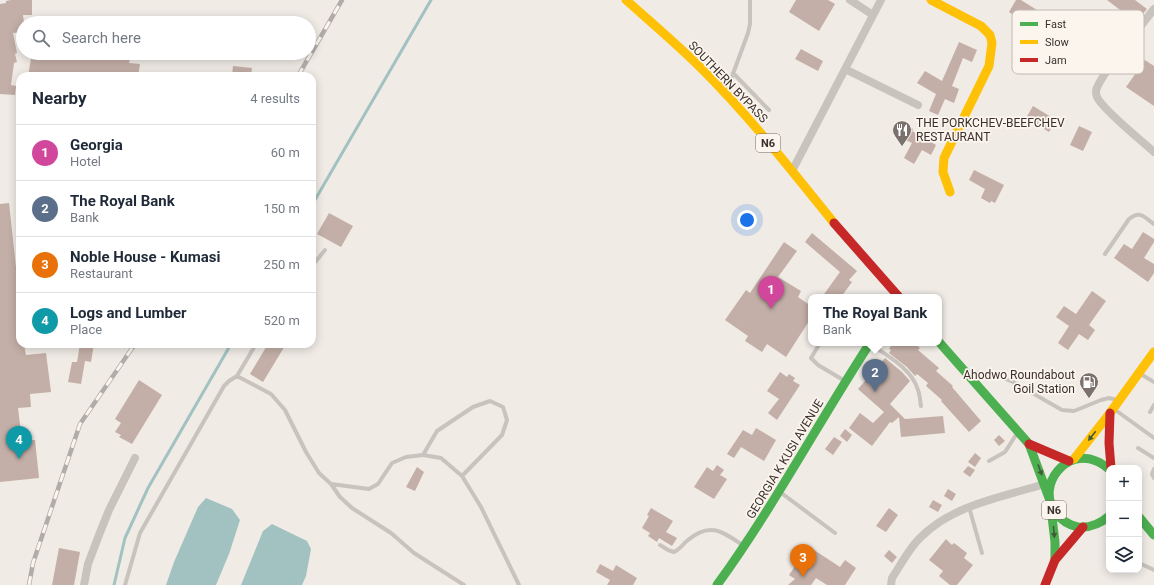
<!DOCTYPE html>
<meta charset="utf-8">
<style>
body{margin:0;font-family:Roboto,sans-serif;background:#f2f2f3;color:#1f2937}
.controls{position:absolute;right:12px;bottom:12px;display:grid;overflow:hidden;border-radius:8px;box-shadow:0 2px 10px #0003}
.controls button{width:36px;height:36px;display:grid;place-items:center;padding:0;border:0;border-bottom:1px solid #e0e1e3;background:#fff;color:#1f2937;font:20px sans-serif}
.you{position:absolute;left:747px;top:220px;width:14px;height:14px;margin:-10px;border:3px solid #fff;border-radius:50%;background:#1a73e8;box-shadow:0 0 0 6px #1a73e833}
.badge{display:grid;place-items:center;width:26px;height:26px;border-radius:50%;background:#d93025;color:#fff;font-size:13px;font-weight:700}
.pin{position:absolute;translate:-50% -33px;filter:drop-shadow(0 1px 2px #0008)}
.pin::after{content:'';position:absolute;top:21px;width:14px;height:12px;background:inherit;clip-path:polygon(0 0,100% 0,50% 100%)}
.popup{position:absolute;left:808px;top:294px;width:134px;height:52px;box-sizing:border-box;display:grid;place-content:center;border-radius:8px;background:#fff;filter:drop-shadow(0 1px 3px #0005);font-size:13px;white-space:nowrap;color:#747a83}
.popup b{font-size:15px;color:#1f2937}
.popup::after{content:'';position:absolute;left:50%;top:100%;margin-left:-8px;border:8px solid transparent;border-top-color:#fff}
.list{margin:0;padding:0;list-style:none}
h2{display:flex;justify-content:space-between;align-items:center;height:52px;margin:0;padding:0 16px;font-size:17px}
h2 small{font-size:13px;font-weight:400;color:#747a83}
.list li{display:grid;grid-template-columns:26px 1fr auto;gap:12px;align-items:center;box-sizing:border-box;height:56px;padding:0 16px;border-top:1px solid #e0e1e3}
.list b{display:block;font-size:15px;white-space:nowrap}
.list p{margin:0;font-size:13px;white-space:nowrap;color:#747a83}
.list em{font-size:13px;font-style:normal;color:#747a83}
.icon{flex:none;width:22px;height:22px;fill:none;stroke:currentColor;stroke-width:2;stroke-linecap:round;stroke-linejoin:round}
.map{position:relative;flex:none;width:1154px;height:585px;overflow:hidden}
.search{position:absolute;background:#fff;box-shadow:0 2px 10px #0003;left:16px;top:16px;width:300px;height:44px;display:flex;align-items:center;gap:10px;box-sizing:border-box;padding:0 14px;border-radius:22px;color:#747a83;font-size:15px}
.panel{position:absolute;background:#fff;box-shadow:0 2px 10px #0003;left:16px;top:72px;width:300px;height:276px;border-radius:12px}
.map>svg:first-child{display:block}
.water{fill:#a1c2c1}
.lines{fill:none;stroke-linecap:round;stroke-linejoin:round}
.stream{stroke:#a1c2c1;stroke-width:3}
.building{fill:#c3afa7}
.lane{stroke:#c9c3be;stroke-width:4}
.street{stroke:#c9c3be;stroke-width:8}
.fast{stroke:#4caf50;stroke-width:9}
.slow{stroke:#ffc107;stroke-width:9}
.jam{stroke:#c62828;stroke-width:9}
.rail-casing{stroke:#b1aca8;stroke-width:4.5}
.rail{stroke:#fbf5ee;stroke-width:3;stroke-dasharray:9;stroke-linecap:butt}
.oneway{fill:#415c38}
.labels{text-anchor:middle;stroke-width:3.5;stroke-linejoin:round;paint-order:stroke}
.shield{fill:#fbf5ee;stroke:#756b66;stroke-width:1}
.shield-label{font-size:11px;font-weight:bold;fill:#3b302b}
.street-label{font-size:12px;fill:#3b302b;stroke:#fbf5ee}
.poi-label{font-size:12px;fill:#3b302b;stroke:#fbf5ee;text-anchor:start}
.key{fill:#fbf5ee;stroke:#c1bab4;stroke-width:1}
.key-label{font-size:11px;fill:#3b302b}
</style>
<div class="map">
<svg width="1154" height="585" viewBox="0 0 1154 585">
<rect width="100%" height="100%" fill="#f0ebe5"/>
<!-- water -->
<path class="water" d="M206,498L232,509L240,520L229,554L216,585H166L174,562L198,507Z
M272,524L307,541L311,549L306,576L302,585H241L263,531Z"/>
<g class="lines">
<!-- stream -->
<path class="stream" d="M312,205L431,0
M114,585L125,538L148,488L231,344"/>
</g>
<!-- building -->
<path class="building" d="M11,0H32V15H23L24,23L23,32L13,33L17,53L15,54L17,62L14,63L11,85L16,86L15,95L0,94V4L6,3V1Z
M796,0H828L835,4L819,31L789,12Z
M1016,0H1021L1056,22L1047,37L1009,12Z
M1107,0H1135L1147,9L1136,22Z
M1078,27L1101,40L1094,52L1071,38Z
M959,42L977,50L972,62L963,58L952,86L959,89L954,103L945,99L938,115L929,111L936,94L917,83L925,71L942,81Z
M801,49L823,61L818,71L795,59Z
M32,53H131L129,63L140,64L138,76H28Z
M1145,60L1154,66V106L1126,87Z
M233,66L252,68L251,76H232Z
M1033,106L1056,120L1049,132L1026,118Z
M903,123L913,129L912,131L936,145L931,155L922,150L914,164L904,158L912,143L897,136Z
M1079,126L1092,132L1083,151L1070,145Z
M974,170L1004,185L995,203L991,201L990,203L981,198L985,189L969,180Z
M9,203L20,304V344H24L26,355L46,353L51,392L30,394L31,407L18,408L22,441L35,440L39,478L0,482V204Z
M329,213L353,226L341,247L317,234Z
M1143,232L1154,239V242L1144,258L1154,264V273L1148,282L1114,258L1124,244L1132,249Z
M812,233L857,271L849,280L852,282L841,297H822L840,272L805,242Z
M784,242L797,251L778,277L801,291L798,297L811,306V318L786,357L767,344L762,352L745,341L748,336L725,320L746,290L750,293Z
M1092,291L1106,301L1089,325L1095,330L1088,340L1079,334L1068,350L1058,343L1069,326L1056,317L1064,306L1076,314Z
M893,343H914L920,348L918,350L939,368L936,371L953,386L952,387L981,421L969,432L941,401L942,400L926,386L928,383L917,374L915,376L907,367L889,353L891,350L889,349Z
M80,344H94L91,362L85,361L81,384L68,382L72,362H77Z
M268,344H286L263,382L250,374Z
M885,358L902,372L910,381L890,404L905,419L943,416L945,433L901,437L899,417L892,423L890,422L872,446L849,428L860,413L873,423L884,412L858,389Z
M780,372L787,377L789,374L795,378L793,381L800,385L777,420L768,413L779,399L767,391Z
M139,380L162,395L132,444L119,437L121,435L115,432L121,423L115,419Z
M756,428L776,440L764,461L741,447L734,458L727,454L743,430L752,435Z
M845,429L852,435L847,442L840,436Z
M999,435L1005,441L999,446L994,440Z
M834,437L842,442L833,455L825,449Z
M975,453L981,458L975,467L968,462Z
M717,465L724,470L720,475L727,479L714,499L694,487L707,467L713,471Z
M968,466L975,470L970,477L963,472Z
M417,467L424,472L415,491L406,487Z
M948,489L956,494L952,501L944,496Z
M933,500L942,505L938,512L929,507Z
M651,508L673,521L666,532L677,538L672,546L659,538L657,542L648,536L650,533L642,528L649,516L647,515Z
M889,508L898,515L886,532L876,526Z
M946,539L952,545L954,543L967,553L964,558L973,565L957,585H950L939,576L943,571L929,560Z
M808,546L840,567L845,560L856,568L845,585H827L816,578L811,585H788L795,579L789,575L800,559L792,554L796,547L804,552Z
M59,548L80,552L74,585H52Z
M889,550L897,557L892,563L884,556Z
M600,564L613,571L616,565L637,578L633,585H607L610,580L596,572Z"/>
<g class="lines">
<!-- lane -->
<path class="lane" d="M733,73L769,110
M727,90L748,33L750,24V0
M1105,254L1129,219C1140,210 1144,217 1154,224
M312,266L325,250
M820,343L811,358L818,365L845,381
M870,344C888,356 912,369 918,390C920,395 920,401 921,406
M972,372L996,375L1013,382L1062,410L1074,411L1101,400L1109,398L1118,400
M1139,373L1154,382
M237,376L271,394L285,410L306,452L319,473L331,484L340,497L352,508L391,533L414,553L464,585
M1114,409L1154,438
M1150,412L1154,405
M1138,448L1154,458
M423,455L437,431L473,407L490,401L503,407L507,420L502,435L462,476
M989,461L1005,452L1016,435
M1154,469L1152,474L1154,478
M331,484L369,489L378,484L392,463L406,457L423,455L441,458L462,476L481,507L519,585
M780,492L835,533
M969,507L982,553
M660,545L668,550L674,552C680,549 683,544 688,540C710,521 723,532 744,546
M1139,563L1154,570
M125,585L140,533L224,386L229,381L237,376L256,344"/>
<!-- street -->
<path class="street" d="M850,0L873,15
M1154,9C1144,22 1097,79 1096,91C1096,93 1096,95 1097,97C1102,109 1143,142 1154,152
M845,69L918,105
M792,171L881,0
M84,585L88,564L99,535L109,510L135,458
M891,585L892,578C900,566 910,547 920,538C952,505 1002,497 1045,484"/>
<!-- fast -->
<path class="fast" d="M939,342L1029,444L1049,498
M1109,469C1105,466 1100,462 1096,461C1067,448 1036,484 1055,512C1061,520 1068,525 1078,527C1090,528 1100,524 1109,516
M1051,508L1055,542V560
M1139,517L1154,535
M717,585C773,508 818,423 870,343"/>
<!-- slow -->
<path class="slow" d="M626,0C652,23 678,45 703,70C750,117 792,171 834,223
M931,0L981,26L990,35L992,43L989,66L944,158L943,172L950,192
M1074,459L1110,413L1154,352"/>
<!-- jam -->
<path class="jam" d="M834,223L899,297
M1110,413L1109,443L1111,468
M1029,444L1069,461
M1045,585L1055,560L1083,527"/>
<defs>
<path id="rail" d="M298,76L342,0
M29,585L33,563L80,424L135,344"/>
</defs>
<!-- rail casing -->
<use href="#rail" class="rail-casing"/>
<!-- rail -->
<use href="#rail" class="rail"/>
</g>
<!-- one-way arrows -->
<defs><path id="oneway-solid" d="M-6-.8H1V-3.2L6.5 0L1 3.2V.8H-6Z"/></defs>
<g class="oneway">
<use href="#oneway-solid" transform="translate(1092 436) rotate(128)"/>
<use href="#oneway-solid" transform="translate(1040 470) rotate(70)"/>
<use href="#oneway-solid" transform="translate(1054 532) rotate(85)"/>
</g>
<!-- icons -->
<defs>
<symbol id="restaurant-pin" viewBox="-11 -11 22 30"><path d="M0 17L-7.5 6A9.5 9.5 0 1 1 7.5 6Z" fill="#7a716c" stroke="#fbf5ee"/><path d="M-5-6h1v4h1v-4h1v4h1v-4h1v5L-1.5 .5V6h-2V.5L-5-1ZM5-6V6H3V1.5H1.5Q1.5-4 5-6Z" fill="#fff"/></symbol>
<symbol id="fuel-pin" viewBox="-11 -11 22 30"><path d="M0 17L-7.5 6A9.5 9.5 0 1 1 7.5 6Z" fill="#7a716c" stroke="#fbf5ee"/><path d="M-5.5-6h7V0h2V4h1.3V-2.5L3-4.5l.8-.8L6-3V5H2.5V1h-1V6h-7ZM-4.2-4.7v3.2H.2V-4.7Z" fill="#fff"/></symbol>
</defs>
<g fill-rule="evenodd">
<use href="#restaurant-pin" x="891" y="119" width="22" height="30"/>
<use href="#fuel-pin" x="1078" y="371" width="22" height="30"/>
</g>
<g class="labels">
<!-- shield labels -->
<g class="shield">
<rect x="756" y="134" width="24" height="18" rx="3"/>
<rect x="1042" y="501" width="24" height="18" rx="3"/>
</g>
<g class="shield-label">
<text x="768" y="147">N6</text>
<text x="1054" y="514">N6</text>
</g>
<!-- street labels -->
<g class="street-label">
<text transform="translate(728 82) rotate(46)" y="4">SOUTHERN BYPASS</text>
<text transform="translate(785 459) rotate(-59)" y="4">GEORGIA K KUSI AVENUE</text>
</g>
<!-- poi labels -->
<g class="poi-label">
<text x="916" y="127">THE PORKCHEV-BEEFCHEV<tspan x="916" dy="14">RESTAURANT</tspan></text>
<text x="1075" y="379" text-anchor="end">Ahodwo Roundabout<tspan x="1075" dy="14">Goil Station</tspan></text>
</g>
</g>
<!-- legend -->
<rect x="1012" y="10" width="132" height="64" rx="6" class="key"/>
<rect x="1020" y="22" width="18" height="4" fill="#4caf50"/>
<rect x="1020" y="40" width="18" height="4" fill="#ffc107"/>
<rect x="1020" y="58" width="18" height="4" fill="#c62828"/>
<g class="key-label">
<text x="1045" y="28">Fast</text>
<text x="1045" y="46">Slow</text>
<text x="1045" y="64">Jam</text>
</g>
</svg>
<div class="controls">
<button>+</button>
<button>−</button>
<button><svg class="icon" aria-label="layers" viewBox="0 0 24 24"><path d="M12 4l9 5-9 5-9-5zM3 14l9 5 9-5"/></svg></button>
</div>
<div class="you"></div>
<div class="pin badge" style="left:771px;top:309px;background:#d1479c">1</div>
<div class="pin badge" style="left:875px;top:392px;background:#5c6f8a">2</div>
<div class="popup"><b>The Royal Bank</b>Bank</div>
<div class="pin badge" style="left:803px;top:577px;background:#e8710a">3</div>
<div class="pin badge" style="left:19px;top:459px;background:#0f9aa8">4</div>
<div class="search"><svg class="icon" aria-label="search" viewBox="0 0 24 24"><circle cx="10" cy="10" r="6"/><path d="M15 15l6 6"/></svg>Search here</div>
<section class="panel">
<h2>Nearby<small>4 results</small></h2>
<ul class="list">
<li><span class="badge" style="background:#d1479c">1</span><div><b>Georgia</b><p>Hotel</p></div><em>60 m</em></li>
<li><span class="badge" style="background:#5c6f8a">2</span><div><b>The Royal Bank</b><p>Bank</p></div><em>150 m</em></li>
<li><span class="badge" style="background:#e8710a">3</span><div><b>Noble House - Kumasi</b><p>Restaurant</p></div><em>250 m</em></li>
<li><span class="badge" style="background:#0f9aa8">4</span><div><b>Logs and Lumber</b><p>Place</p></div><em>520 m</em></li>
</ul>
</section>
</div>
